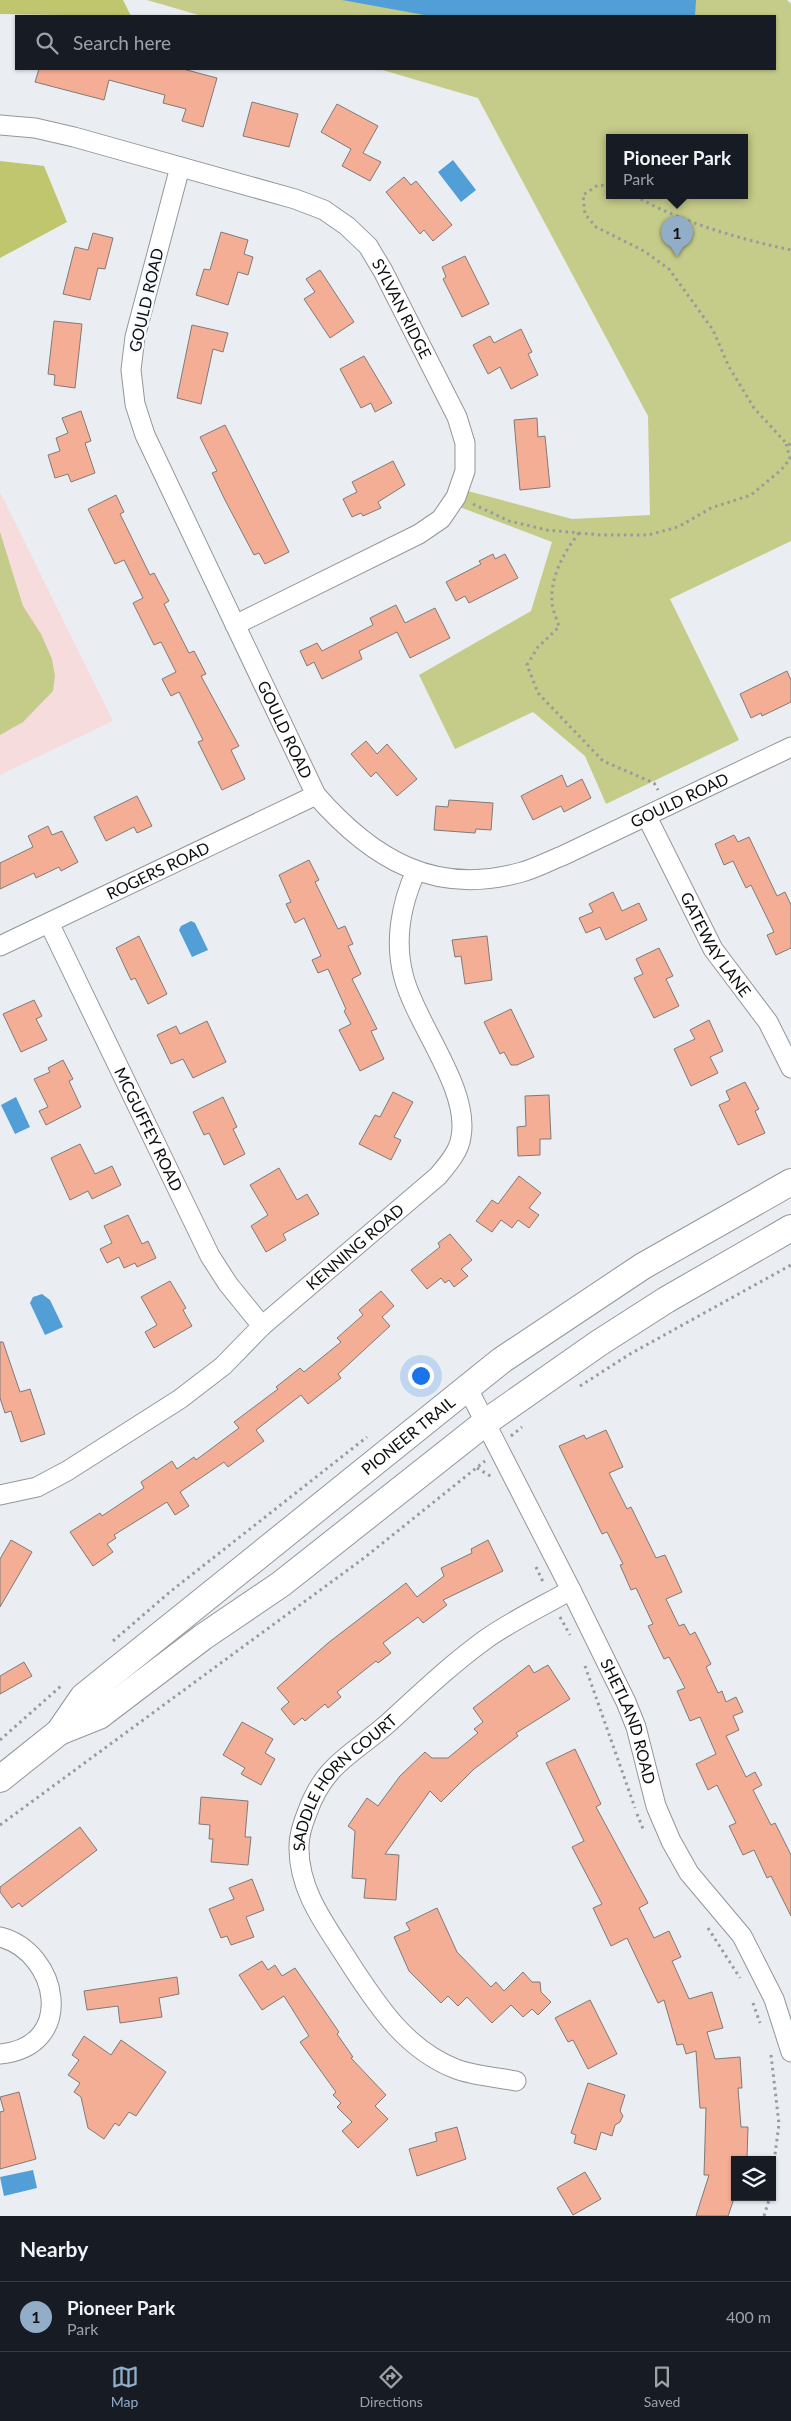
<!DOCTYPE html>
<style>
body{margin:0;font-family:Lato,sans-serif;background:#20242c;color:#f1f3f6}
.controls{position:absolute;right:15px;bottom:15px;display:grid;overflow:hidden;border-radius:0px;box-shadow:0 1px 4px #0004}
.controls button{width:45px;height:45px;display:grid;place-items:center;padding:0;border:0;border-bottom:1px solid #363941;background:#171b24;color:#f1f3f6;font:25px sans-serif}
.you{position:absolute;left:420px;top:1375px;width:18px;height:18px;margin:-12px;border:4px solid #fff;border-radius:50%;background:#1a73e8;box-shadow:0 0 0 8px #1a73e833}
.badge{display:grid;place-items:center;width:32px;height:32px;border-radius:50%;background:#92adc8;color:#111;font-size:16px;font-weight:700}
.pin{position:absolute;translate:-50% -41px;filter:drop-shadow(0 1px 2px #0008)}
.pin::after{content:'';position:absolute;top:26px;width:18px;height:15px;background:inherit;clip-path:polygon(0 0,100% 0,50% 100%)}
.popup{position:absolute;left:606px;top:134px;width:142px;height:65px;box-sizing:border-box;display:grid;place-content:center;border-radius:0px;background:#171b24;filter:drop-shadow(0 1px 4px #0005);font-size:16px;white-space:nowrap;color:#9ea1a6}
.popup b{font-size:19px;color:#f1f3f6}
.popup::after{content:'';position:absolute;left:50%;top:100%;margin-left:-10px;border:10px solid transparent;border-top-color:#171b24}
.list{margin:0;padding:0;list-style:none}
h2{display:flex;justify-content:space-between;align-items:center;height:65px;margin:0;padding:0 20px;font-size:21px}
h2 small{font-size:16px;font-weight:400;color:#9ea1a6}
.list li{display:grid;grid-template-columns:32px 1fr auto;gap:15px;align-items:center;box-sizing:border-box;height:70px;padding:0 20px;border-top:1px solid #363941}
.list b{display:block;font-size:19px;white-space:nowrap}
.list p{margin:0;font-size:16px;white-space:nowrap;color:#9ea1a6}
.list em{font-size:16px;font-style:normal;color:#9ea1a6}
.icon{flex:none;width:28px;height:28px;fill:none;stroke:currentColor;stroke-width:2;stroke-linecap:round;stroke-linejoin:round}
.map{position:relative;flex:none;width:791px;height:2216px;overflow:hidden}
.search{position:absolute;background:#171b24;box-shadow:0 1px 4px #0004;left:15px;right:15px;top:15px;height:55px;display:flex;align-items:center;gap:12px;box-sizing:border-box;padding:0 18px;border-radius:0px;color:#9ea1a6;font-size:19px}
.sheet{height:135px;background:#171b24}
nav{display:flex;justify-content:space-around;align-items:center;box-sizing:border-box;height:70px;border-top:1px solid #363941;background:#171b24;font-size:14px;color:#9ea1a6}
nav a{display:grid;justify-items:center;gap:2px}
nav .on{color:#92adc8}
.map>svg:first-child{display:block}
.education{fill:#f7dcde}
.green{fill:#c5cb88;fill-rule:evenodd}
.forest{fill:#c0c66e}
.water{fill:#519fd6}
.building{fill:#f5ae96;stroke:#7f7a78}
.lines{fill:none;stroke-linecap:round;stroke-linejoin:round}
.street-casing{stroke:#93979a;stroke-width:21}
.secondary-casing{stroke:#93979a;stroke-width:28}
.path{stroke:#989b9e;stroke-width:3;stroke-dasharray:2.5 4;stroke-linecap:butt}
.street{stroke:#fff;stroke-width:19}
.secondary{stroke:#fff;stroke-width:26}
.labels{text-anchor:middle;stroke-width:5;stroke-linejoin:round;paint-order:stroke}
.street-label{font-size:16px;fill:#0d0e0f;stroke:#f8fbfe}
</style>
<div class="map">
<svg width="791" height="2216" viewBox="0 0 791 2216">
<rect width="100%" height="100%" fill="#eaeef2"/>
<!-- education -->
<path class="education" d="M0,492L113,721L0,775Z"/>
<!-- green -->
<path class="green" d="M147,0H787L791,4V541L670,599L739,740L606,804L585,756L533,712L455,749L419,675L531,611L552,542L457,506L464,490L572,519L650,515L648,416L478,98L379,69H775V16H202ZM610,138H744V196H610Z
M0,532L23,606L41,634L52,659L55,676L53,691L23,722L0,735Z"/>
<!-- forest -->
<path class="forest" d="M0,0H123L131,16L0,14Z
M0,161L44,166L67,222L0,258Z"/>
<!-- water -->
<path class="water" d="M342,0H696L695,16H430Z
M453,160L476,190L461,202L438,172Z
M191,921L195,923L208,950L192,957L179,930L181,926Z
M16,1097L30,1127L15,1134L1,1105Z
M42,1294L50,1300L63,1327L45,1335L30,1303L33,1297Z
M33,2170L37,2188L4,2196L0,2177Z"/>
<!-- building -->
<path class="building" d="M39,69H183L217,78L203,127L182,121L186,109L163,103L165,95L109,80L104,100L35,82Z
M252,102L298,114L289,147L243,136Z
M337,104L378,126L363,153L381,162L370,181L342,166L351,149L321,132Z
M404,177L411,185L416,181L452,225L433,241L424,230L420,234L386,192Z
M221,232L248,240L244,254L253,257L248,275L238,272L228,305L196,295L204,269L210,270Z
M93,233L113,238L105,269L98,268L90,300L63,294L75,247L88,250Z
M465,256L489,304L462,317L443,279L446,277L442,267Z
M320,270L354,322L330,338L304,299L315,292L306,279Z
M54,321L82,324L75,388L54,385L55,375L48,374Z
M192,325L228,333L223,352L213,349L201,404L177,398Z
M521,329L532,352L528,354L538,375L511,389L500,367L488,374L473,345L490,336L494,343Z
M364,356L392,403L375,412L371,403L361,408L340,369Z
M81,411L91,441L85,443L95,473L71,482L68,474L55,478L48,455L60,451L56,438L68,433L62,418Z
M537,418L538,437L545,436L550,487L520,490L514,420Z
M225,425L289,552L265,564L259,553L254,555L225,500L212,473L217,471L200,437Z
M393,461L405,485L378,502L381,508L363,516L361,513L352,517L343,499L357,492L352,482Z
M116,495L124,512L120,514L150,575L154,573L169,601L164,604L189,653L194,651L206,674L201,676L239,746L231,750L245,779L222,790L198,742L203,740L179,692L171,696L162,679L176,672L161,642L154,645L133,603L143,598L124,560L115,564L88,509Z
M493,554L495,559L505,554L518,578L469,603L465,596L456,601L446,582L481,564L479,561Z
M396,605L405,623L435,608L450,638L410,658L397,632L359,651L362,659L322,679L314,662L307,666L300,651L317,643L322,651L373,625L370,618Z
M787,671L791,680V702L762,716L761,713L751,718L740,694Z
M366,741L377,754L387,744L417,779L397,796L376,772L371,777L351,754Z
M562,775L567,787L582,779L591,798L564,812L561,806L533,820L521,796Z
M137,796L152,826L137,833L134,827L106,841L94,817Z
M449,800L493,803L491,830L476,829L475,833L434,830L436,806L448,807Z
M48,826L52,835L62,831L78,862L61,871L59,867L36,878L34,873L0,889V863L33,847L28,836Z
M734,835L738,842L749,837L777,896L785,892L791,905V948L776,955L767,935L774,932L751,885L746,888L733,861L724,865L715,844Z
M309,860L319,880L315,882L338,929L345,926L353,944L348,946L361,974L352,979L377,1029L371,1031L384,1059L360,1071L339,1030L351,1024L344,1011L346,1009L328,969L318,973L312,960L321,956L304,918L295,923L286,904L291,902L279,875Z
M613,892L622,911L639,903L647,920L606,940L600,927L586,933L579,918L593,912L589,904Z
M139,936L167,994L148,1004L135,978L131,980L116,948Z
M487,936L492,980L465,984L461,956L455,957L452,940Z
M659,948L673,976L666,979L679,1006L654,1018L634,978L643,974L636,959Z
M34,1000L42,1016L36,1019L47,1040L21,1052L3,1014Z
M511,1009L534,1057L517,1065H511L504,1052L500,1054L484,1022Z
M709,1020L723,1051L710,1057L718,1073L691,1086L674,1049L695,1039L690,1030Z
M207,1021L226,1062L193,1078L183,1059L171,1064L157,1035L176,1026L180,1034Z
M63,1060L73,1079L69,1081L81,1107L46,1125L39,1111L48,1107L34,1079L50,1072L48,1068Z
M745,1082L759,1109L755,1111L765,1133L738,1145L719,1105L730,1100L726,1091Z
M393,1092L413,1102L394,1137L401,1140L391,1160L359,1144L375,1115L380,1117Z
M549,1095L551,1139H540V1155L518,1156L517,1127L526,1126L525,1096Z
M223,1097L237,1127L233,1129L245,1154L224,1165L209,1133L204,1135L193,1112Z
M80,1144L95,1174L112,1166L121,1185L92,1199L88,1191L70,1200L51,1158Z
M279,1168L297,1200L307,1194L319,1214L283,1234L286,1240L266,1252L251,1226L268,1215L250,1185Z
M519,1176L541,1193L529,1208L539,1215L529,1228L518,1220L512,1228L501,1220L492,1232L476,1221L492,1200L498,1204Z
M128,1215L142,1244L148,1241L156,1258L137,1267L135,1263L124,1268L119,1257L107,1263L100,1249L112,1243L104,1226Z
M450,1234L472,1260L461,1269L468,1276L454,1287L449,1280L445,1283L441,1278L427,1289L411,1270L440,1247L438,1243Z
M170,1281L186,1308L183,1310L192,1326L154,1348L145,1332L157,1325L141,1297Z
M381,1291L394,1306L382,1317L390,1326L338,1374L341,1378L308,1404L301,1395L256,1430L264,1441L228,1467L224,1462L180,1492L189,1506L175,1515L167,1502L114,1535L116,1538L107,1544L113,1552L93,1566L70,1532L100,1513L102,1516L144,1488L141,1482L172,1461L177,1469L194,1457L196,1460L239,1428L234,1422L278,1389L276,1387L300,1368L304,1372L341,1342L337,1338L363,1315L359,1310Z
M0,1342H3L20,1392L30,1389L45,1434L21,1442L11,1411L5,1413L0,1398Z
M606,1430L623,1467L609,1473L627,1509L631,1507L656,1558L665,1555L682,1592L666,1599L679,1626L684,1624L690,1635L695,1632L711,1664L706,1667L718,1693L722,1691L726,1702L736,1697L743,1712L733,1716L739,1730L726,1736L746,1777L755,1772L762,1785L753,1790L771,1825L775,1823L791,1855V1916L771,1876L767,1878L754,1850L743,1855L729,1826L736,1823L717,1785L708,1790L696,1764L716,1754L700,1717L690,1721L677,1691L685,1688L669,1657L664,1659L648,1626L653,1624L636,1588L631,1590L620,1565L623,1564L607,1532L602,1534L559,1446L584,1435L586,1439Z
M11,1540L32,1552L0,1607V1559Z
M488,1540L503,1571L443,1600L447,1605L423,1623L418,1617L383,1643L391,1653L378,1663L376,1661L337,1692L341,1697L328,1708L325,1704L305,1721L302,1718L294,1725L281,1709L289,1702L277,1688L328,1643L406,1583L417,1597L444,1576L441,1568L472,1553L471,1549Z
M24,1662L32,1676L0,1694V1676Z
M529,1665L534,1673L548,1665L570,1699L516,1733L518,1736L474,1769L441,1802L430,1791L385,1854L399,1855L396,1900L364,1898L366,1879L352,1878L355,1831L348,1826L367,1798L378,1806L400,1776L425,1752L432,1758H448L478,1733L474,1729L483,1722L473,1708Z
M242,1722L273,1739L265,1753L275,1759L261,1785L241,1774L245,1768L223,1755Z
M575,1749L601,1804L596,1807L648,1903L639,1908L654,1938L669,1931L681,1957L672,1961L689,1999L712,1992L723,2028L707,2032L715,2059L740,2057L742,2088H738L741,2127H748L747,2158H735V2196L728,2216H696L709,2175H704L706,2108H700L696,2051L686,2054L683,2044L677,2045L664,2000L658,2003L627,1938L611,1946L593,1908L602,1904L572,1847L584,1841L546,1763Z
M201,1797L248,1801L245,1837H251L248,1865L211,1862L213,1839H209L210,1825L199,1824Z
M80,1827L97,1850L22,1907L19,1903L12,1908L0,1892V1887Z
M252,1879L264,1910L246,1917L254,1937L231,1945L227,1936L221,1938L209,1909L234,1899L229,1888Z
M437,1908L457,1952L491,1987L496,1982L504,1991L523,1972L532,1982H540L541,1992L551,2002L538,2015L532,2009L523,2017L511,2005L492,2023L467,1997L458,2006L448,1996L441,2003L409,1971L394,1937L410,1930L406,1923Z
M262,1961L268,1970L275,1965L282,1976L295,1968L339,2032L337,2034L353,2057L351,2058L386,2095L375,2106L388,2119L358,2148L342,2131L352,2122L337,2107L341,2103L333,2095L336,2092L300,2042L309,2036L284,1996L262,2010L239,1975Z
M177,1977L179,1994L159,1998L162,2017L120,2023L118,2006L87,2010L84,1991Z
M590,2000L617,2054L588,2069L573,2040L568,2042L555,2018Z
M84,2036L111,2055L121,2040L166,2072L136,2116L129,2112L119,2126L115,2123L104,2139L88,2128L81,2097L74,2092L80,2083L68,2075L79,2060L72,2055Z
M588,2083L625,2095L620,2111L623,2116L620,2122L615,2125L612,2136L601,2132L596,2150L574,2143L576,2135L571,2133Z
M19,2092L36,2159L0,2169V2112L4,2111L0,2097Z
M457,2127L466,2159L417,2176L409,2149L437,2141L435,2133Z
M585,2172L601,2199L573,2215L557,2188Z"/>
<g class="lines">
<defs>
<g id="street">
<path id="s1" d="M0,125L35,128L74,137L295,199L324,210L347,226L368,246L383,271L457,417L465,443V471L456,497L441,519L419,534L235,625"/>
<path id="s2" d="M180,167L135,337L131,370L135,404L145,435L316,795C372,859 435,897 522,872C536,868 549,861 562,856L791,747"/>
<path id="s3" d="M647,817L713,949L768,1022L791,1068"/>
<path id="s4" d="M49,923L210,1256L228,1284L262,1326"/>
<path id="s5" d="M0,946L316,795"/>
<path id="s6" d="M467,1387L571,1590L626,1702L636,1727L656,1806L671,1841L689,1873L742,1936L774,1999L791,2052"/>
<path id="s7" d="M0,1495L37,1487L67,1471L180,1399L223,1366L262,1326L438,1176C447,1165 459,1152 461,1137C470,1089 417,1026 404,978C394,942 401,904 416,871"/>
<path d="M0,1937C59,1952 77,2047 0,2054"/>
<path id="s8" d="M516,2081C497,2077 474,2076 456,2069C407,2050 379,2008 351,1965C328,1928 298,1892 299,1846C299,1835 303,1823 307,1813C324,1765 350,1756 386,1725C419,1695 450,1665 486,1639C513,1620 543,1606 571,1590"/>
</g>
<g id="secondary">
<path d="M59,1732L99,1716L203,1637L281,1584L486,1422L599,1343L666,1300L791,1228"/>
<path id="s9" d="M0,1779L59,1732L83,1697L502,1360L643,1266L791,1182"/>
</g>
</defs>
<!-- street casing -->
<use href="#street" class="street-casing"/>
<!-- secondary casing -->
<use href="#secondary" class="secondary-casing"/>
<!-- path -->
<path class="path" d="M610,186L598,185L583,195L585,214L596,227L644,251L669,269L713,330L728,365L754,408L786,443L791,445
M635,196C684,223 736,238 791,250
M473,504L509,521L547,530L601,535H648L678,527L711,508L751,495L781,470L790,459L786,443
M579,533C563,553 550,578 552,603C553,611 557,619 559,627L538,647L527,665L538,693L603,761L654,783L658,790
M580,1386L630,1354L791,1265
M511,1436L522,1427
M477,1468L492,1477
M536,1567L544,1584
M560,1617L570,1635
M113,1641L171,1591L367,1437
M585,1666L635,1808
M0,1740L61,1686
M637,1814L644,1831
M0,1825L364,1558L485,1461
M708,1928L740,1978
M753,2003L760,2023
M771,2055L779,2124L772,2177
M764,2216L770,2197"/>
<!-- street -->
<use href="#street" class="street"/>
<!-- secondary -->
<use href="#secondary" class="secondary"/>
</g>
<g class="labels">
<!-- street labels -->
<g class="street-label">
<text transform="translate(146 300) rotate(-77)" y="6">GOULD ROAD</text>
<text dy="6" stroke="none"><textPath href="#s1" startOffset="464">SYLVAN RIDGE</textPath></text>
<text dy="6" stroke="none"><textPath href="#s2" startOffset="602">GOULD ROAD</textPath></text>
<text dy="6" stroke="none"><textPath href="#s2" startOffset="1082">GOULD ROAD</textPath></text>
<text dy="6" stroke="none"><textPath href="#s5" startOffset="175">ROGERS ROAD</textPath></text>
<text dy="6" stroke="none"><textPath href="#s3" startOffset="145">GATEWAY LANE</textPath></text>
<text dy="6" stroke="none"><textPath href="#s4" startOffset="229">MCGUFFEY ROAD</textPath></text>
<text dy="6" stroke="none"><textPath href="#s7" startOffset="438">KENNING ROAD</textPath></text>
<text dy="6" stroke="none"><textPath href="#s9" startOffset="535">PIONEER TRAIL</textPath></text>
<text dy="6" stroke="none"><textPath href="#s6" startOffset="372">SHETLAND ROAD</textPath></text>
<text dy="6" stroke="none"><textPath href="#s8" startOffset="424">SADDLE HORN COURT</textPath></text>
</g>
</g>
</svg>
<div class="controls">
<button><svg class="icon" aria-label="layers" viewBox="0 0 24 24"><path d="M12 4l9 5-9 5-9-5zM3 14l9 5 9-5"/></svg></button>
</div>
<div class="you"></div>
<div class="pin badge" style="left:677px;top:257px">1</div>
<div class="popup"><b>Pioneer Park</b>Park</div>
<div class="search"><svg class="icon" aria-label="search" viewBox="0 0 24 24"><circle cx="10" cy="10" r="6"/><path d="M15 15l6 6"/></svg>Search here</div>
</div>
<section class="sheet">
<h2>Nearby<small></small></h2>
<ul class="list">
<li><span class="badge">1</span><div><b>Pioneer Park</b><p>Park</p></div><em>400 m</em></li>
</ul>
</section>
<nav>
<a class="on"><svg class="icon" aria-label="map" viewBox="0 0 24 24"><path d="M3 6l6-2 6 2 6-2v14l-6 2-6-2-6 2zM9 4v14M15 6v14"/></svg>Map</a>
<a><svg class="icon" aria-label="directions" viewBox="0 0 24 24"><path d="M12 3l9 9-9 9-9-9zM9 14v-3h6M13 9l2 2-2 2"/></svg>Directions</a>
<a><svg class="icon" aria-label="saved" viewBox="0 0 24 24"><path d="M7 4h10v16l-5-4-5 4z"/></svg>Saved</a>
</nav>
